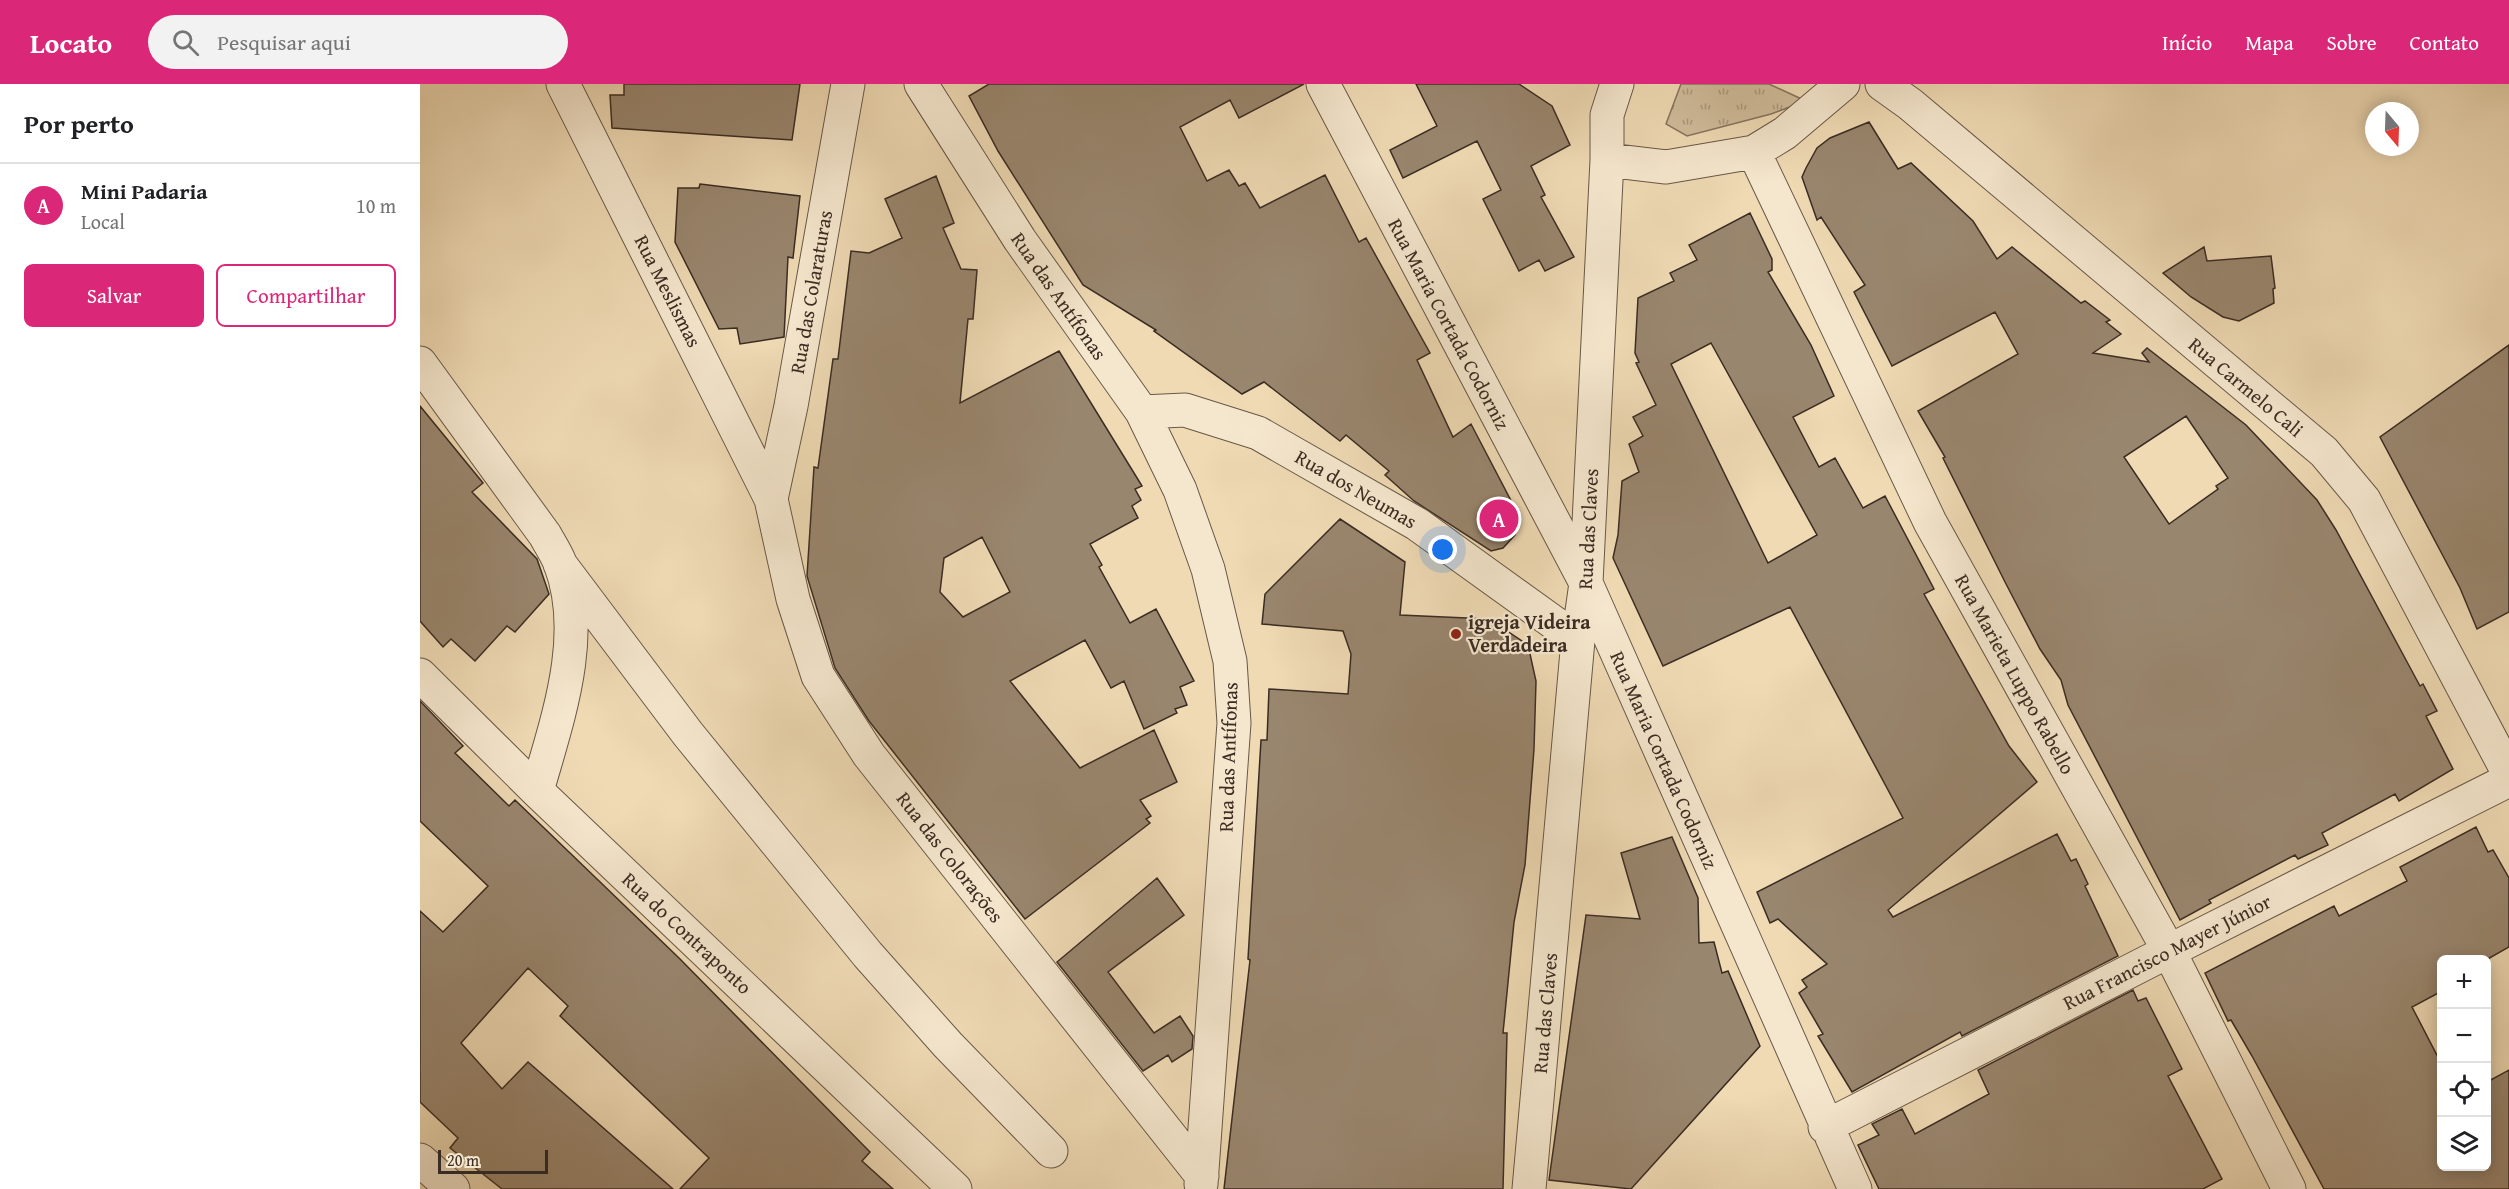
<!DOCTYPE html>
<html lang="pt">
<meta charset="utf-8">
<style>
body{margin:0;font-family:"Gentium Book Plus",serif;background:#f2f2f2;color:#202124}
.controls{position:absolute;right:18px;bottom:18px;display:grid;overflow:hidden;border-radius:9px;box-shadow:0 3px 15px #0003}
.controls button{width:54px;height:54px;display:grid;place-items:center;padding:0;border:0;border-bottom:2px solid #e0e0e0;background:#fff;color:#202124;font:30px sans-serif}
.compass{position:absolute;left:1945px;top:18px;width:54px;height:54px;border-radius:50%;background:#fff;box-shadow:0 3px 15px #0003;rotate:161deg}
.scale{position:absolute;left:18px;bottom:15px;width:110px;box-sizing:border-box;padding-left:6px;border:3px solid #3b2c23;border-top:0;font-size:16px;line-height:21px;white-space:nowrap;color:#3b2c23;-webkit-text-stroke:4px #f5e7ce;paint-order:stroke}
.you{position:absolute;left:1023px;top:466px;width:21px;height:21px;margin:-15px;border:4px solid #fff;border-radius:50%;background:#1a73e8;box-shadow:0 0 0 9px #1a73e833}
.badge{display:grid;place-items:center;width:39px;height:39px;border-radius:50%;background:#db2777;color:#fff;font-size:20px;font-weight:700}
.pin{position:absolute;translate:-50% -50%;border:3px solid #fff;box-shadow:0 2px 6px #0006}
.list{margin:0;padding:0;list-style:none}
h2{display:flex;justify-content:space-between;align-items:center;height:78px;margin:0;padding:0 24px;font-size:26px}
h2 small{font-size:20px;font-weight:400;color:#757577}
.list li{display:grid;grid-template-columns:39px 1fr auto;gap:18px;align-items:center;box-sizing:border-box;height:84px;padding:0 24px;border-top:2px solid #e0e0e0}
.list b{display:block;font-size:22px;white-space:nowrap}
.list p{margin:0;font-size:20px;white-space:nowrap;color:#757577}
.list em{font-size:20px;font-style:normal;color:#757577}
.actions{display:flex;gap:12px;padding:18px 24px}
.actions a{flex:1;padding:14px 0;border:2px solid #db2777;border-radius:9px;text-align:center;font-size:21px;color:#db2777}
.actions .main{background:#db2777;color:#fff}
.icon{flex:none;width:33px;height:33px;fill:none;stroke:currentColor;stroke-width:2;stroke-linecap:round;stroke-linejoin:round}
.map{position:relative;flex:none;width:2089px;height:1105px;overflow:hidden}
header{display:flex;align-items:center;gap:36px;box-sizing:border-box;height:84px;padding:0 30px;background:#db2777;color:#fff}
header strong{font-size:28px}
nav{display:flex;gap:33px;margin-inline-start:auto;font-size:21px}
.search{width:420px;height:54px;background:#f2f2f2;display:flex;align-items:center;gap:15px;box-sizing:border-box;padding:0 21px;border-radius:33px;color:#757577;font-size:22px}
main{display:flex}
aside{flex:1;background:#fff}
.map>svg:first-child{display:block}
.park{fill:url(#park-tufts);stroke:#86745f;stroke-width:1.5}
.building{fill:#99866e;stroke:#3b2c23;stroke-width:1.5;fill-rule:evenodd}
.lines{fill:none;stroke-linecap:round;stroke-linejoin:round}
.minor-casing{stroke:#685847;stroke-width:35}
.minor{stroke:#f5e7ce;stroke-width:33}
.poi-dot{fill:#8f2418;stroke:#f5e7ce;stroke-width:2}
.labels{text-anchor:middle;stroke-width:4.5;stroke-linejoin:round;paint-order:stroke}
.street-label{font-size:20px;fill:#3b2c23;stroke:#f5e7ce}
.poi-label{font-size:20px;font-weight:bold;fill:#3b2c23;stroke:#f5e7ce;text-anchor:start}
</style>
<header>
<strong>Locato</strong>
<div class="search"><svg class="icon" aria-label="search" viewBox="0 0 24 24"><circle cx="10" cy="10" r="6"/><path d="M15 15l6 6"/></svg>Pesquisar aqui</div>
<nav><a>Início</a><a>Mapa</a><a>Sobre</a><a>Contato</a></nav>
</header>
<main>
<aside>
<h2>Por perto<small></small></h2>
<ul class="list">
<li><span class="badge">A</span><div><b>Mini Padaria</b><p>Local</p></div><em>10 m</em></li>
</ul>
<div class="actions"><a class="main">Salvar</a><a>Compartilhar</a></div>
</aside>
<div class="map">
<svg width="2089" height="1105" viewBox="0 0 2089 1105">
<defs>
<pattern id="park-tufts" width="24" height="20" patternUnits="userSpaceOnUse" patternTransform="scale(1.5)"><rect width="24" height="20" fill="#d0bc9b"/><path d="M3 7l-1-3M5 7V3M7 7l1-3M15 17l-1-3M17 17v-4M19 17l1-3" fill="none" stroke="#aa997e"/></pattern>
</defs>
<rect width="100%" height="100%" fill="#efdab4"/>
<filter id="stains"><feTurbulence type="fractalNoise" baseFrequency=".00333" numOctaves="4"/><feColorMatrix values="0 0 0 0 .2 0 0 0 0 .09 0 0 0 0 .02 0 0 0 .5 -.17"/></filter>
<radialGradient id="worn" r=".72"><stop offset=".6" stop-color="#630" stop-opacity="0"/><stop offset="1" stop-color="#630" stop-opacity=".3"/></radialGradient>
<!-- park -->
<path class="park" d="M1261,0H1349L1386,17L1351,30L1267,52L1246,40Z"/>
<!-- building -->
<path class="building" d="M204,0H380L372,56L192,44L190,11H204Z
M569,0H884L819,34L810,16L760,43L787,97L809,86L819,102L825,99L840,124L905,91L939,158L946,154L1010,269L997,276L1033,353L1051,340L1098,430L1095,451L1083,464L1071,467L994,417L965,391L969,387L926,351L920,357L844,298L822,310L734,247L736,246L663,201L578,67L549,12Z
M996,0H1099L1132,22L1150,61L1111,82L1125,111L1121,113L1154,173L1125,187L1119,176L1099,187L1063,115L1081,106L1057,57L983,94L970,66L1017,42Z
M1449,38L1478,85L1491,79L1553,137L1577,175L1592,163L1661,219L1665,217L1690,236L1686,238L1701,250L1673,269L1729,278L1722,269L1727,264L1826,341L1897,416L1916,446L2000,602L2003,600L2017,627L2006,632L2033,685L1979,717L1975,710L1902,749L1908,761L1878,775L1875,771L1789,816L1791,819L1760,836L1648,621L1641,596L1620,565L1585,498L1523,374L1525,373L1498,327L1598,270L1575,228L1472,282L1434,208L1445,201L1401,133L1397,136L1382,93L1386,84L1397,64L1410,54ZM1766,332L1808,394L1796,402L1798,405L1749,440L1704,373Z
M516,92L534,139L523,144L541,185L557,186L553,235H548L540,319L639,267L722,402L715,405L721,416L712,422L718,434L670,460L682,481L679,483L710,539L736,525L774,597L760,603L767,621L755,625L757,629L724,645L704,597L691,604L665,556L590,597L660,684L734,646L757,698L720,716L731,732L726,735L730,739L605,835L449,637L415,584L387,492L394,383L398,384L413,275H418L431,167L449,169L482,154L465,115ZM562,453L590,508L543,533L520,508L524,474Z
M280,100L380,112L373,174L368,173L364,253L320,260L317,244L299,245L255,158L258,104H279Z
M1330,129L1352,175V186L1348,188L1391,261L1414,312L1373,333L1399,383L1415,374L1443,424L1465,412L1514,505L1504,510L1589,662L1617,698L1468,826L1473,833L1637,750L1651,777L1656,775L1668,800L1665,802L1698,872L1542,952L1540,948L1432,1008L1398,952L1403,950L1379,909L1387,903L1382,896L1407,880L1358,835L1350,839L1337,808L1483,734L1370,523L1243,582L1193,474L1198,451L1202,397L1219,388L1209,360L1223,352L1213,333L1236,321L1216,279L1219,278L1215,269L1218,214L1254,197L1250,189L1277,176L1269,161ZM1291,259L1397,451L1348,479L1251,280Z
M1784,163L1787,177L1851,172L1855,204L1853,205L1854,219L1819,237L1803,233L1771,213L1743,189Z
M2089,261V528L2057,545L2040,504L1960,353Z
M0,322L63,399L52,408L117,475L129,510L95,548L87,542L55,577L31,555L23,563L0,537Z
M920,435L985,478L980,531L1069,535L1108,561L1116,597L1114,665L1105,781L1094,838L1083,949H1087L1083,1105H804L830,876L828,875L841,656H847L849,605L928,610L931,570L923,547L842,540L845,510Z
M0,617L43,662L35,669L89,722L95,716L259,874L450,1068L442,1077L473,1105H260L289,1074L140,932L148,922L108,884L41,959L82,1005L108,978L253,1105H82L30,1064L38,1054L0,1018V827L23,848L68,802L0,737Z
M2056,743L2068,768L2073,766L2089,794V863L2066,876H2022V907L1992,923L2022,981V1083H2067V998L2089,986V1105H1904L1832,972L1811,936L1808,937L1785,889L1914,822L1919,832L1987,797L1980,783Z
M1252,753L1278,814L1279,859L1294,858L1302,889L1308,887L1340,962L1211,1105L1129,1096L1166,831L1220,835L1201,769Z
M737,794L764,831L688,888L734,949L760,932L773,952L772,965L752,978L748,971L723,987L637,878Z
M1713,906L1718,917L1726,914L1762,985L1748,992L1802,1095L1783,1105H1459L1438,1061L1459,1051L1452,1040L1482,1025L1495,1050L1569,1010L1558,986Z"/>
<g class="lines">
<defs>
<path id="minor" d="M143,0L351,415L373,515L398,592L449,671L782,1092
M501,0L600,156L722,328L760,406L788,485L810,577L814,639L781,1100
M903,0L1166,499L1435,1105
M1462,0L1490,20L1904,368L1944,416L2089,690
M1334,68L1510,438L1749,867L1869,1105
M1187,76V31L1197,0
M0,279L125,451C130,460 136,469 140,479C168,552 137,636 117,707
M722,328L765,326L838,349L997,440L1158,556
M351,415L371,322L428,0
M140,480L268,650L448,871L528,961L631,1067
M0,591L117,707L535,1105
M1405,1043L1749,867L2089,696
M0,1076L33,1105
M1109,1105L1158,556L1166,499L1187,76L1246,83L1334,68L1365,49L1423,0"/>
</defs>
<!-- minor casing -->
<use href="#minor" class="minor-casing"/>
<!-- minor -->
<use href="#minor" class="minor"/>
</g>
<!-- markers -->
<circle class="poi-dot" cx="1036" cy="550" r="6"/>
<g class="labels">
<!-- street labels -->
<g class="street-label">
<text transform="translate(248 207) rotate(63)" y="7">Rua Meslismas</text>
<text transform="translate(391 208) rotate(-80)" y="7">Rua das Colaraturas</text>
<text transform="translate(639 212) rotate(55)" y="7">Rua das Antífonas</text>
<text transform="translate(1029 240) rotate(62)" y="7">Rua Maria Cortada Codorniz</text>
<text transform="translate(1826 303) rotate(40)" y="7">Rua Carmelo Cali</text>
<text transform="translate(936 405) rotate(30)" y="7">Rua dos Neumas</text>
<text transform="translate(1168 445) rotate(-87)" y="7">Rua das Claves</text>
<text transform="translate(1595 590) rotate(61)" y="7">Rua Marieta Luppo Rabello</text>
<text transform="translate(808 673) rotate(-88)" y="7">Rua das Antífonas</text>
<text transform="translate(1244 676) rotate(66)" y="7">Rua Maria Cortada Codorniz</text>
<text transform="translate(530 773) rotate(52)" y="7">Rua das Colorações</text>
<text transform="translate(267 849) rotate(43)" y="7">Rua do Contraponto</text>
<text transform="translate(1747 868) rotate(-27)" y="7">Rua Francisco Mayer Júnior</text>
<text transform="translate(1125 929) rotate(-85)" y="7">Rua das Claves</text>
</g>
<!-- poi labels -->
<g class="poi-label">
<text x="1048" y="545">igreja Videira<tspan x="1048" dy="23">Verdadeira</tspan></text>
</g>
</g>
<rect width="100%" height="100%" filter="url(#stains)"/>
<rect width="100%" height="100%" fill="url(#worn)"/>
</svg>
<div class="controls">
<button>+</button>
<button>−</button>
<button><svg class="icon" aria-label="locate" viewBox="0 0 24 24"><circle cx="12" cy="12" r="6"/><path d="M12 2v4M12 18v4M2 12h4M18 12h4"/></svg></button>
<button><svg class="icon" aria-label="layers" viewBox="0 0 24 24"><path d="M12 4l9 5-9 5-9-5zM3 14l9 5 9-5"/></svg></button>
</div>
<svg class="compass" viewBox="-18 -18 36 36"><path d="M0-13l5 13h-10z" fill="#e53935"/><path d="M0 13l5-13h-10z" fill="#757577"/></svg>
<div class="scale">20 m</div>
<div class="you"></div>
<div class="pin badge" style="left:1079px;top:435px">A</div>
</div>
</main>
